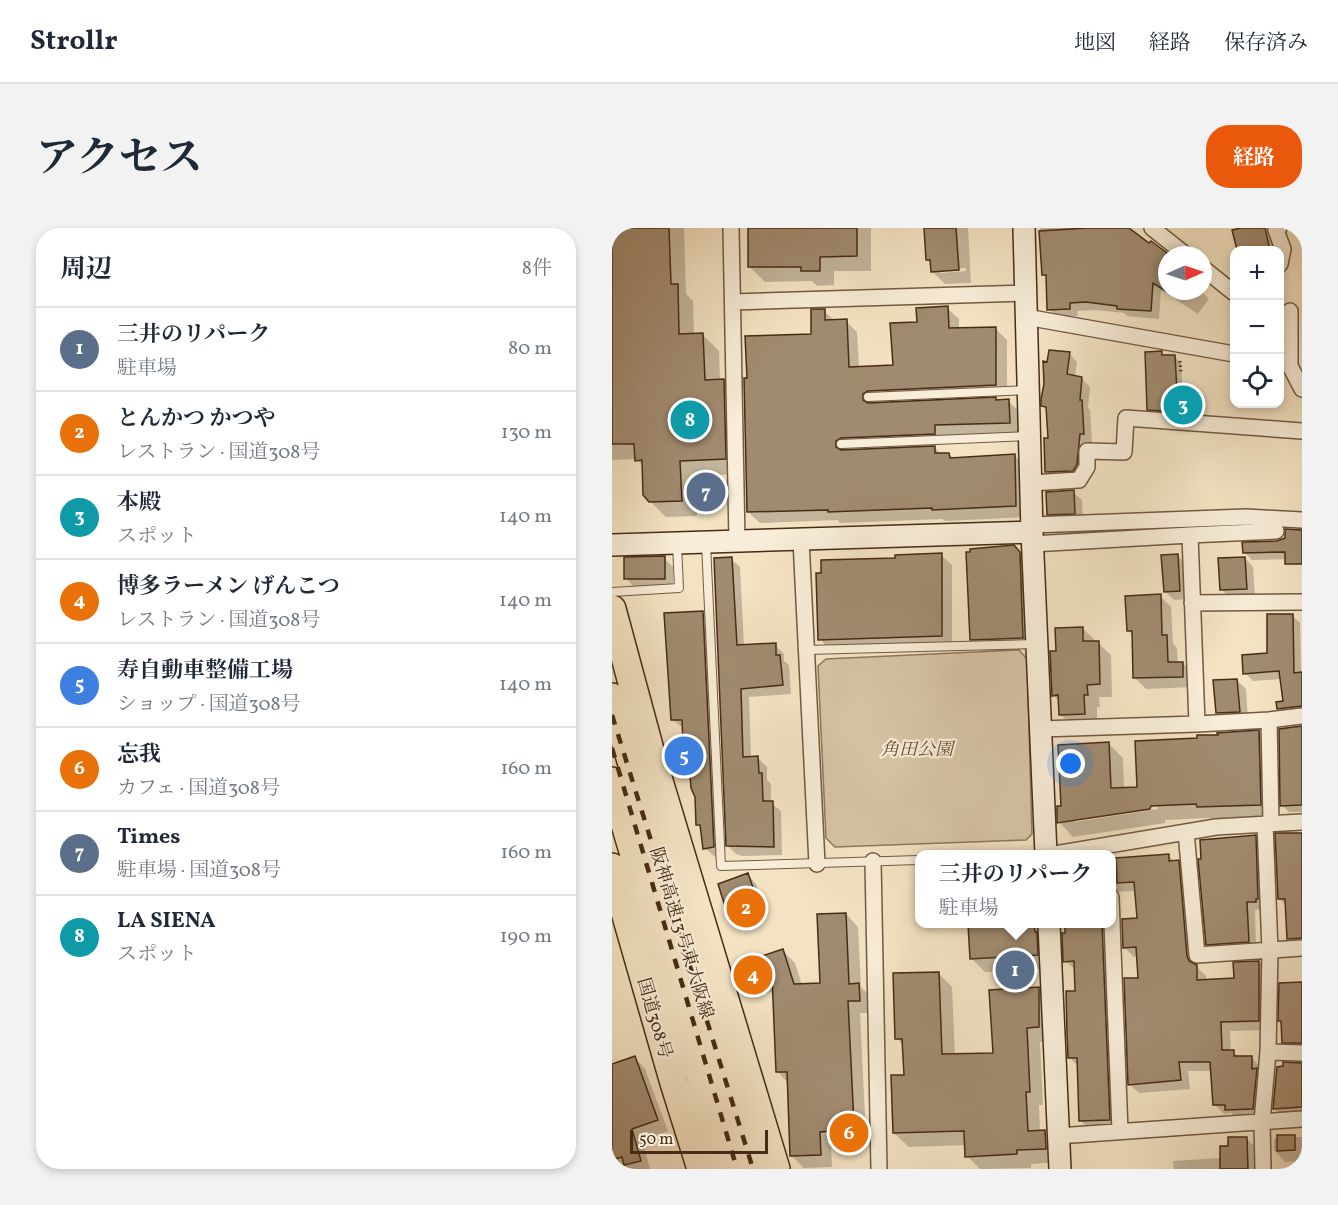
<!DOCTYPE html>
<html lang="ja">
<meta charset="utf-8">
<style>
body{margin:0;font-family:Vollkorn,"Noto Serif JP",serif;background:#f2f2f3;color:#1f2937}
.controls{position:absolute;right:18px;top:18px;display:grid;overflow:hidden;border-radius:12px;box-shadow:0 3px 9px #0003}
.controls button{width:54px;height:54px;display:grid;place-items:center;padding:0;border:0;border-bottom:2px solid #e0e1e3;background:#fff;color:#1f2937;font:30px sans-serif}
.compass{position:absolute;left:546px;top:18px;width:54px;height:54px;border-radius:50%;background:#fff;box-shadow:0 3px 9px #0003;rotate:87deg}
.scale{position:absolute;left:18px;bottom:15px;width:138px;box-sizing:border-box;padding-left:6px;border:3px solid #472c16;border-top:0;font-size:16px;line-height:21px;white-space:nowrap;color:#472c16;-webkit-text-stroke:4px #f8edd8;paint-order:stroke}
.you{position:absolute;left:459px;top:536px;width:21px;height:21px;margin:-15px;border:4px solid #fff;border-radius:50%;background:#1a73e8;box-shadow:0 0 0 9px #1a73e833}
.badge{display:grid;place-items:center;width:39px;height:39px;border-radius:50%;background:#ea580c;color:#fff;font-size:20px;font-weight:700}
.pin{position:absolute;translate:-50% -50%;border:3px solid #fff;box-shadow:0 2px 6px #0006}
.popup{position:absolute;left:303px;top:622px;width:201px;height:78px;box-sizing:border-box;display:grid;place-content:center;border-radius:12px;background:#fff;filter:drop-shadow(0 2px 4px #0005);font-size:20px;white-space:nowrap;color:#747a83}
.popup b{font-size:22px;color:#1f2937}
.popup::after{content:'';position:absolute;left:50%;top:100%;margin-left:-12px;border:12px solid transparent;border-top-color:#fff}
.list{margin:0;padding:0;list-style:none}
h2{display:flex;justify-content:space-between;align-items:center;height:78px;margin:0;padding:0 24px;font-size:26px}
h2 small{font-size:20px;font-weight:400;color:#747a83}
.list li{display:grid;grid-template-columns:39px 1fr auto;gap:18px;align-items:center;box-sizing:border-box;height:84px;padding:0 24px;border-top:2px solid #e0e1e3}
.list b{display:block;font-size:22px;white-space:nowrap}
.list p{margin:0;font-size:20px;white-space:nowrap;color:#747a83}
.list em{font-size:20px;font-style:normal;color:#747a83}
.icon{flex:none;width:33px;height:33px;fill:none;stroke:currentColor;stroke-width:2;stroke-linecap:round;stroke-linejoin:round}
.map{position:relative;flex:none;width:690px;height:941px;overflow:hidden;border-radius:24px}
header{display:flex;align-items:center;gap:36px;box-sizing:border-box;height:84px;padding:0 30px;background:#fff;border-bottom:2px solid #e0e1e3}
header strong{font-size:28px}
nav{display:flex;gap:33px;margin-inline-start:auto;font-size:21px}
.intro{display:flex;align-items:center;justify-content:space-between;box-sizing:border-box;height:144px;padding:0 36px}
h1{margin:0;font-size:42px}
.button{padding:15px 27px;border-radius:24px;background:#ea580c;color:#fff;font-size:21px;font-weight:700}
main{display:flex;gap:36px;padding:0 36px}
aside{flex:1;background:#fff;border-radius:24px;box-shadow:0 3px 9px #0003}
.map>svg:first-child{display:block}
.green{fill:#d7c4a6;stroke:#8f785e;stroke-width:1.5}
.shadow{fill:#0003;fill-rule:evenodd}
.building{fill:#a18b70;stroke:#472c16;stroke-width:1.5}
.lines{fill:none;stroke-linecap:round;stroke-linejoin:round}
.lane-casing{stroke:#725a41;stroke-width:10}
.street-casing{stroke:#725a41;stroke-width:18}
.secondary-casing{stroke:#472c16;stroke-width:24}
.highway-casing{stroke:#472c16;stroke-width:30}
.path{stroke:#472c16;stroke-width:3;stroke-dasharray:1.5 3;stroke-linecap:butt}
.lane{stroke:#f8edd8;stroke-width:8}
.street{stroke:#f8edd8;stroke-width:15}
.secondary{stroke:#f8edd8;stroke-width:21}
.highway{stroke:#f4e3c3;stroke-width:27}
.rail{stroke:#472c16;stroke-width:4.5;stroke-dasharray:10 10;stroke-linecap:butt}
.labels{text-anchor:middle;stroke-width:4.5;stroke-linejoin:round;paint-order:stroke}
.park-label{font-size:18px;font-style:italic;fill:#644a33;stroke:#f8edd8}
.street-label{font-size:18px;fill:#472c16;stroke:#f8edd8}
</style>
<header>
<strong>Strollr</strong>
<nav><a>地図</a><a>経路</a><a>保存済み</a></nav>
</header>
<div class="intro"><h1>アクセス</h1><a class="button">経路</a></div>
<main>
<aside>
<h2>周辺<small>8件</small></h2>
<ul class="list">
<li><span class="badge" style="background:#5c6f8a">1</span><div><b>三井のリパーク</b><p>駐車場</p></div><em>80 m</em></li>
<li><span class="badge" style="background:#e8710a">2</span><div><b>とんかつ かつや</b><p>レストラン · 国道308号</p></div><em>130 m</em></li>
<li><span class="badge" style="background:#0f9aa8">3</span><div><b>本殿</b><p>スポット</p></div><em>140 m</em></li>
<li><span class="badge" style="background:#e8710a">4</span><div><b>博多ラーメン げんこつ</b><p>レストラン · 国道308号</p></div><em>140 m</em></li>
<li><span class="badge" style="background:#3f7fe0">5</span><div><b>寿自動車整備工場</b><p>ショップ · 国道308号</p></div><em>140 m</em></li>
<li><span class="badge" style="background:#e8710a">6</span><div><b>忘我</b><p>カフェ · 国道308号</p></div><em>160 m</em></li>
<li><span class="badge" style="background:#5c6f8a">7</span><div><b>Times</b><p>駐車場 · 国道308号</p></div><em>160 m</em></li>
<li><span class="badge" style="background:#0f9aa8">8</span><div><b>LA SIENA</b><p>スポット</p></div><em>190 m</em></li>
</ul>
</aside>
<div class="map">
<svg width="690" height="941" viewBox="0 0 690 941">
<rect width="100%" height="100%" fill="#f4e3c3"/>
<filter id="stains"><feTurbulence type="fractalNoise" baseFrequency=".00333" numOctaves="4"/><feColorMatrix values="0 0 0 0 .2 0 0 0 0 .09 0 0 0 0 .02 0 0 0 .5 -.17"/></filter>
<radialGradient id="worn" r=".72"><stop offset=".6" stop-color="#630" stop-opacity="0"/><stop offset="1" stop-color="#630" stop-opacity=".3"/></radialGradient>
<!-- green -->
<path class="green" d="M407,422L415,431L420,606L414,612L223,619L214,610L206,438L214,431Z"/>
<!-- shadow -->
<path class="shadow" d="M0,0H72L74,66L81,73L82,107H91L107,123L108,152H112L127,168L129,246L83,248L85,288L54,289L32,267V239L24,231L0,232Z
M137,0H259V43H222V57L205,58L200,53L153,54L138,39Z
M313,0H356L359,55L333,56L320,43V36L315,32ZM354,40V43L329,45L326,42Z
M428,0H515L555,27V63H589L597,71L586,86L549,62L547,91L515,88L512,85L483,82L465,83L466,88L445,89L437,81L435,50L432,46Z
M635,0H672L664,22H627L622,3Z
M335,80L347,91V102L383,100L395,112V168L382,169L386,173H396L408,184L409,206L333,208V217H320L329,226H337L342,231L402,227L413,238L415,289L333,293L330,291L228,295L226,292L148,295L136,284L200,107L212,83L223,93H234L245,104L247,140L282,139L307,95Z
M668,95L676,103V124L668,122Z
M457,125L465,134L463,149L470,151L478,159L476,180L478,182L480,214H476L473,245L443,252L435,244L437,212L436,183L431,178L436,135Z
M549,125L553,129L562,128L569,135L572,190L543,188L536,181Z
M461,264L470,272L471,294L445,295L436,286Z
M665,314L687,331L640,332L632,324Z
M402,319L414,331L422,421L371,423L359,411Z
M329,327L340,337V418L218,422L208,411L285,332Z
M565,327L574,336L576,371L562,372L553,363Z
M52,330L61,339V359H22L14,350Z
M633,330L641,339L643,369L618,370L610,362Z
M119,331L128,339L132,418L163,417L172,426V433L177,437L179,466L137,469L139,530H146L155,539V552L159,556V575L169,583L170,627L130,628L124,626L116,618Z
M548,368L559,379L561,415L565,420L566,435H571L582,447V459L534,461L523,450L522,408L516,402Z
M91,385L100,394L111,629H103L93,620L90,601L86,596L79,542L74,536L72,501L61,492Z
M680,387L688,395L690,486L674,488L666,480L673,474L670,451L641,453L633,445L657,426Z
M470,400L499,427L500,469H487L488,479H485V499H461L448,486V473L441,467L445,424Z
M625,452L634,461L636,492L614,493L605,485Z
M690,499V584H677L670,577Z
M647,504L661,518L663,591L601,593L597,590L553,592V595L461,609L447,594L450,579L496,515L511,530L512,561L526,560L587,511ZM546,578V581L463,594V591Z
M690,607V718H684L677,711L675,678L667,671Z
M643,608L651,616V681L643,682L644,721L603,724L595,716Z
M556,628L576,643L584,738L594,748V753L623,752L647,734L656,743V802L618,803L619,824H622L627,830L639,829L648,839L650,890H624L619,885L612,886L602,876L600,843H576L578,861L527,865L517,856L528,751L526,728L522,729L512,719L527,691L524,663L499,664V632Z
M136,647L144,656L155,686L126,695L117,687Z
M234,686L246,699L249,759L259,769L260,785H248L254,908H247V914L219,916L220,939L192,940L180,928L177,856L165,843L162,763L144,769L132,757L171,723L183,735L190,757L210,756Z
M358,696H434L438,740L373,744L360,731Z
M454,696H498L506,901L478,902L468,892L466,838L458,830L464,764V742L453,733Z
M326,745L340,759L343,828L382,826L426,760L440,774V813L428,814L431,877H427L428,904H433L447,918L448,934L419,936V940L368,941L355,928L354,917L297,919L282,905L293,849L292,818L285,810Z
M690,756V823L679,822L672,814L671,796L668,793Z
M23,830L33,841L56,903L30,912L38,941H13L7,935L0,938V838Z
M690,835V887L670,888L662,880Z
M666,909H690V939V933L673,934L662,922V911H666Z
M634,910L648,924L649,941H562L561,933L609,930L618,919Z"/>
<!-- building -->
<path class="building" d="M0,0H57L59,56H66L67,106L91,105L93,152L112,151L114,231L68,233L70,273L37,274L31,267L30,232L23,233L22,216H0Z
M136,0H245V28L208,29V43H189V39H136Z
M312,0H344L347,42L319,44L318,32H314Z
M475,0H517L537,15L539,13L555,25V64L541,55L539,83L505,81V78L474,74L458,75V81L435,82L434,47H430L427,3Z
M629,0H653L658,22H625L620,2Z
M336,78L337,100L384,99V157L256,163L251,166V172L256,175L384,169V172L397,171L398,195L323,197V206L229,210L224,213V219L229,222L323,218V225H337L338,230L403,226L404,278L320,282V280L216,284V282L135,284L132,150H135L133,108L199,106V81H213V92L235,91L237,139L281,137L278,95L305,94L304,80Z
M437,122L458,124L455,146L470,149L468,172H470L472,206H468L465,236L461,243L433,244L432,210H436L434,179L429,178V171L432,156L431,133L435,134Z
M550,123V127H563L566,184L535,182L533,124Z
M462,262L463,286L435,287L434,264Z
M673,301L690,302V336H673V324L631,325L630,314L665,313L673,310Z
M402,317L408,324L411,410L358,412L354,324H358V321Z
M330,325V408L206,412L204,345H209V332L283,330V327Z
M566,326L568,363L552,364L549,327Z
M53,328V351H12V329Z
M120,329L125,417L164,415V427H168L171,457L129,461L131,529L146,528L147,545H150L151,573H161L162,619L114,618L102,330Z
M633,329L635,361L608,362L606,330Z
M549,366L550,407H555L556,434H571V449L521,450L520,403H515L513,368Z
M91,383L102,619L91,621L88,597H84L83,569L79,560L77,537H72L70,492H59L52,385Z
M655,386H681L682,445L690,444V478L665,481L664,474L671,473L667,443L631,446L630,427L655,425Z
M471,399V413H487L488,456L475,457L476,467H472L473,486L447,487L446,467L440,468L438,423H444L443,400Z
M625,451L628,484L604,485L601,452Z
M690,498V577L668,578L667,501Z
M647,502L649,577L585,579L584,576L539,578L538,581L445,595V578H449L446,517L497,514L499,560L525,559L523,513L585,510V507H606L605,505Z
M663,605H690V710L675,711L673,671H666Z
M644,607L646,671H644V674H635L637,714L594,717L586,631H589L588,612Z
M557,626V633L567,632L575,728L577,733L585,737V752L622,750L621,734L647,733V793L609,794L610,822H622V828H640V841L645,840L641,881L613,882V877H601L598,834H567L569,852L516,857L512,750H526L524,719L511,720L510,691L525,690L522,654L505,655L504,630Z
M136,645L147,677L116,688L106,656Z
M234,685L237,756L247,755L248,773H236L242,896H235L236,902L208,904L209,927L178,928L175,844H164L160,748L130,758L123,737L171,721L182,756L208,755L205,686Z
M356,696H422L423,704H425L426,727L358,731Z
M490,696L498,892L467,893L465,830H456L455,806L454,763H463L462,733L451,734L450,705H453V698Z
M327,744L330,826L381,825L377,762L427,759V799L415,800L418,864H414L416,903L433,902L434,921L405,922V926L353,929L352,903L281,905L279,847H292L290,811H283L281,745Z
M690,754V815H670L669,793H666L667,755Z
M23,828L46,892L20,901L29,933L12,937L10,929L0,932V836Z
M671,834L690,835V879L661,881L665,839L671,838Z
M665,907H683V922L665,923Z
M616,909H635L636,941H608V918H616Z"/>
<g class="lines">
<defs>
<path id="lane" d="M256,169L416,162
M229,216L416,208
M94,316L109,638L307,632
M0,364L67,360L65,317
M194,422L423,416"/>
<path id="street" d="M119,0L125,313
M540,0L574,27
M667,0L664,2L671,21L668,36
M591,40L622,65
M121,74L412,65
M678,83V138L690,161
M414,89L622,126
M419,255L467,252L475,239V223L512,224L514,190L690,203
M420,297L634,289L690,292
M578,307L664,303
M189,312L205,636
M420,316L578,307L585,496L428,501
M580,375L690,374
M657,492L659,595
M585,496L657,492L690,488
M574,604L585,727L690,720
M443,626L604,599L690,594
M261,633L267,941
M499,669L508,903
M656,824L690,825
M446,908L690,891
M651,941L650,894L656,824L658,722L653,596"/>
<path id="secondary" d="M412,0L420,304L434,626
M0,317L420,304
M437,696L448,941"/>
<path id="highway" d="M0,381L41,533L164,941
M0,469L140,941
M0,553L116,941
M0,639L62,855L89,941"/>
</defs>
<!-- lane casing -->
<use href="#lane" class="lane-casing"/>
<!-- street casing -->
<use href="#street" class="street-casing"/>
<!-- secondary casing -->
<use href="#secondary" class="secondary-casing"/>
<!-- highway casing -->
<use href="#highway" class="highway-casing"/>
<!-- path -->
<path class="path" d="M568,133L569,144"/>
<!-- lane -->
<use href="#lane" class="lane"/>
<!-- street -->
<use href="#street" class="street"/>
<!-- secondary -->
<use href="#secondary" class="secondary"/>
<!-- highway -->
<use href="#highway" class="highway"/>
<!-- rail -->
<path class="rail" d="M0,487L141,941
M0,520L125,941"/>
</g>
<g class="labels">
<!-- park labels -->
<g class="park-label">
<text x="305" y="527">角田公園</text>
</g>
<!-- street labels -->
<g class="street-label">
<text transform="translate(70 705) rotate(73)" y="6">阪神高速13号東大阪線</text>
<text transform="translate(43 790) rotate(74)" y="6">国道308号</text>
</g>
</g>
<rect width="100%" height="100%" filter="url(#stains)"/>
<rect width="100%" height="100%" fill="url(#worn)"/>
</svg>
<div class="controls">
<button>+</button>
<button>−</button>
<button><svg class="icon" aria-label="locate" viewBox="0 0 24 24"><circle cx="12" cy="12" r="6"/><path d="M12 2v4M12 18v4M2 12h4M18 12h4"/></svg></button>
</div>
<svg class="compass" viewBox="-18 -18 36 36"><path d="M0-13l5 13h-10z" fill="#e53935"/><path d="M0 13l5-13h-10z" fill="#747a83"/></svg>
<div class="scale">50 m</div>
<div class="you"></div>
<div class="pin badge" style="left:403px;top:742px;background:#5c6f8a">1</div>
<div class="popup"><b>三井のリパーク</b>駐車場</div>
<div class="pin badge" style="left:134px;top:680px;background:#e8710a">2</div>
<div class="pin badge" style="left:571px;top:177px;background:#0f9aa8">3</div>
<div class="pin badge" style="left:141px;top:747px;background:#e8710a">4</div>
<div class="pin badge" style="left:72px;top:528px;background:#3f7fe0">5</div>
<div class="pin badge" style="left:237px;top:905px;background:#e8710a">6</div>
<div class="pin badge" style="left:94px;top:264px;background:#5c6f8a">7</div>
<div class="pin badge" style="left:78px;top:192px;background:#0f9aa8">8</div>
</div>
</main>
